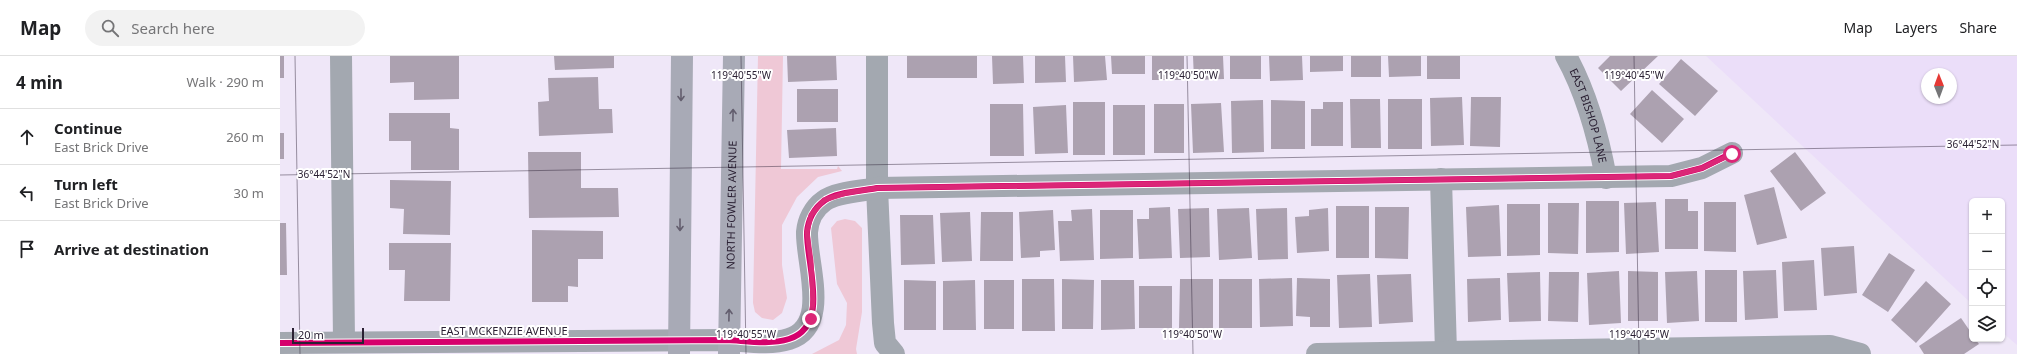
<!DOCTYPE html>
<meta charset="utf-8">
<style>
body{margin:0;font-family:"Noto Sans",sans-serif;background:#f2f2f2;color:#202124}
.controls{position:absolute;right:12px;bottom:12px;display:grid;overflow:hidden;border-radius:6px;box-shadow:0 1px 3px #0004}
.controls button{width:36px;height:36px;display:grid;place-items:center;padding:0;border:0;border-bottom:1px solid #e0e0e0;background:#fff;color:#202124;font:20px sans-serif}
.compass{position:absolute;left:1641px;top:12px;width:36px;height:36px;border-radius:50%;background:#fff;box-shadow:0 1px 3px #0004;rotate:359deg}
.scale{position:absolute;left:12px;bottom:10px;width:72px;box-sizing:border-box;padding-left:4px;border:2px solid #2a2033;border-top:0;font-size:11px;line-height:14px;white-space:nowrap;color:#2a2033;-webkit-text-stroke:3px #fff;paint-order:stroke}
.stop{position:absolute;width:12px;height:12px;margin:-9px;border:3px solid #db2777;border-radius:50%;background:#fff}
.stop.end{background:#db2777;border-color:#fff;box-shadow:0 1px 4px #0008}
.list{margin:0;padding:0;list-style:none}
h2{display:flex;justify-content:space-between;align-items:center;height:52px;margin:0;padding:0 16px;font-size:17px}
h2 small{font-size:13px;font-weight:400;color:#757577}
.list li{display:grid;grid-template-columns:26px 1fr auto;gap:12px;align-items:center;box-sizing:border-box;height:56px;padding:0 16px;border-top:1px solid #e0e0e0}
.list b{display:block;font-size:15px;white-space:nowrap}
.list p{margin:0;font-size:13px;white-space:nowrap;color:#757577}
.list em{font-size:13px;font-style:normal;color:#757577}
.icon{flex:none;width:22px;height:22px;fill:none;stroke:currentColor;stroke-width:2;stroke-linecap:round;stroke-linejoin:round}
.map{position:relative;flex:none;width:1737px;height:298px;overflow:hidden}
header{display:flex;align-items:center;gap:24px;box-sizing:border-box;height:56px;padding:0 20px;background:#fff;border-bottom:1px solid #e0e0e0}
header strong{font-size:19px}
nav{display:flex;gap:22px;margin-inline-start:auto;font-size:14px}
.search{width:280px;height:36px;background:#f2f2f2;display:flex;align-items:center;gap:10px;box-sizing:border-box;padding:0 14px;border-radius:22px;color:#757577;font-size:15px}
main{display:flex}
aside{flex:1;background:#fff}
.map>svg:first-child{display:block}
.built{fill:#ebdef9;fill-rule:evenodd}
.green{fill:#efc8d6}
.building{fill:#aca1b0}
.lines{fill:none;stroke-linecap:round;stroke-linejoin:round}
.minor{stroke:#a3a8b0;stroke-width:22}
.major{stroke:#a8aab6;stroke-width:22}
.cycleway-casing{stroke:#fff;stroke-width:8}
.cycleway{stroke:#d6006c;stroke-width:6}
.oneway{stroke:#635e6e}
.route{stroke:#db2777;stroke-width:5}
.ticks{fill:none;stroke:#2a2033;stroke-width:1;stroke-opacity:0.45}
.labels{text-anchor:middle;stroke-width:4;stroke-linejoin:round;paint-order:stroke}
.street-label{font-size:11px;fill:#2a2033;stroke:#fff}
.ticks-label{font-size:10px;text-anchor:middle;fill:#2a2033;stroke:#fff;stroke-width:4;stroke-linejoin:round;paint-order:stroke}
</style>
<header>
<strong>Map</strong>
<div class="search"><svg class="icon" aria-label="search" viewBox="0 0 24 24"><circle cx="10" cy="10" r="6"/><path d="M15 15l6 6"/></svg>Search here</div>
<nav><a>Map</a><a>Layers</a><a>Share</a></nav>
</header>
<main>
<aside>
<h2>4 min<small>Walk · 290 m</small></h2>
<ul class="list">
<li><svg class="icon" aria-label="ahead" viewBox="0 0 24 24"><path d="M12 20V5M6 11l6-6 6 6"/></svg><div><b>Continue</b><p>East Brick Drive</p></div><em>260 m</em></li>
<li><svg class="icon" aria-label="left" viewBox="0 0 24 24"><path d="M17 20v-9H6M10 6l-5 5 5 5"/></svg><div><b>Turn left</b><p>East Brick Drive</p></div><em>30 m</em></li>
<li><svg class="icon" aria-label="arrive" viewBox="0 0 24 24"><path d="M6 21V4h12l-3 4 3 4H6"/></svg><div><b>Arrive at destination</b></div></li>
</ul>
</aside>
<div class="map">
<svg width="1737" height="298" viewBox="0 0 1737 298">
<rect width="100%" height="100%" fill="#efe7f8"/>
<!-- built -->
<path class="built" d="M1426,0H1737V289L1722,276V145H1692V248ZM1647,18H1671V42H1647Z"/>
<!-- green -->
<path class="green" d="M478,0H503L501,113H557L558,110L562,115L538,121L517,141L502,169V209L507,242L502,257L493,264L482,262L475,256L473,247Z
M565,163L575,165L582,172V256L576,293L577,298H532L559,284L566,269L567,247L557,228L551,172L557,165Z"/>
<!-- building -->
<path class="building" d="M0,0H4V22H0Z
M110,0H179V43L134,44V26L110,27Z
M274,0H334V12L275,14Z
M507,0H556L557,24L508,26Z
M627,0H697V22H627Z
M712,0H743L744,27L713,28Z
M755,0H785L786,26L755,27Z
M793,0H825L827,24L794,26Z
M831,0H865V18H832Z
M872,0H904V24H872Z
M913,0H943L944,23L914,24Z
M950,0H981V23H950Z
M989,0H1022L1023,24L990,25Z
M1030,0H1063V15L1030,16Z
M1071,0H1101V21H1071Z
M1108,0H1141V20L1109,21Z
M1147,0H1180V23H1147Z
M1330,0H1378L1341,35L1318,12Z
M1401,3L1438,35L1415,60L1379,28Z
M318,21L319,53H332L333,77L259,80L258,46L269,45L268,22Z
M517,33H558V66H517Z
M1372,34L1404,63L1382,87L1350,58Z
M1182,41L1184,89L1151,90L1150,42Z
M1191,41H1221L1220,91L1190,90Z
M1070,43H1100L1101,92H1071Z
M1108,43H1142V93H1108Z
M983,44L984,96L952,97L951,45Z
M991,44L1025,45V93H991Z
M793,46H825V99H793Z
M1043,46H1063V90H1031V53H1043Z
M941,47L944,96L913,97L911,48Z
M710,48H743L744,100H710Z
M874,48H904V97H874Z
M786,49L788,97L755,98L753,51Z
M833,49H865V99H833Z
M109,57H170V72L179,73V114H131V85H109Z
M556,72L557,100L509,102L507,74Z
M0,77H4V103H0Z
M248,96H301V132H338L339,161L249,162Z
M1515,96L1546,137L1521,155L1490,115Z
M110,124L171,125L170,179L123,178L124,153L110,152Z
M1494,131L1507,182L1477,189L1464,139Z
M1385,143H1408V155H1418V193H1385Z
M1306,145H1339V196L1306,197Z
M1376,146L1379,196L1346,198L1344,147Z
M1424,146H1456V196L1424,195Z
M1268,147H1299L1298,198L1268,197Z
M1227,148H1260V199L1227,200Z
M1219,149L1221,200L1188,201L1186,151Z
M1056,150H1089V202H1056Z
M890,151L892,202L859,203L857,163H869V152Z
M1095,151H1129L1128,203L1095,202Z
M929,152L930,201L900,202L898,153Z
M969,152L972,202L939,204L937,153Z
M1007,152L1008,203L978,204L976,153Z
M1048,152L1049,195L1017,197L1015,161L1029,160V154Z
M812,153L814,204L780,205L778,165H792L791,154Z
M773,154L775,194L760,195V201L741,202L739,156Z
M820,154H853V202L820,203Z
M690,156L692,205L662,206L660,157Z
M701,156H733V205H700Z
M620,159H653L655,208L621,209Z
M0,167H6L7,219H0Z
M252,174L323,175V203H298V231L288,230V246H252Z
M109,187H171L170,245H124L125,214H109Z
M1574,190L1577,237L1544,240L1541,192Z
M1609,197L1635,214L1608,256L1582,239Z
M1534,204L1537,254L1504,255L1502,206Z
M1425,214H1457V266H1425Z
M1496,214L1498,262L1465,264L1463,215Z
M1339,215L1341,267L1309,269L1307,217Z
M1348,215L1378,216V265H1348Z
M1417,215L1419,265L1387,267L1385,216Z
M1260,216L1261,265L1229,266L1227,217Z
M1269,216H1299L1298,266L1268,265Z
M1090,218L1092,271L1059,272L1057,219Z
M1131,218L1133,266L1099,268L1097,219Z
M1012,222L1013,270L980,271L979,223Z
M1017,222L1050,223V271H1030V261L1016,260Z
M1220,222L1221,264L1188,266L1187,223Z
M742,223H774L775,275H742Z
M782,223L814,224L813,273H782Z
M900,223H933V272H899Z
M939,223H972V272H939Z
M624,224L656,225V274H624Z
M695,224L696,274H663V225Z
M704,224H734V273H704Z
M821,224H854L855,273L821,274Z
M1646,225L1671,248L1636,287L1611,264Z
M859,230H892V272H859Z
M1681,262L1692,278V283H1695L1699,288L1684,298H1644L1639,290Z"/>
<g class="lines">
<!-- minor -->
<g class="minor">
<path d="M61,0L64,286"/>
<path d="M597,0V132L603,267L605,287L614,298"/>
<path id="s1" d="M1286,0C1307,38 1318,79 1326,122"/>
<path d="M1161,123L1166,296"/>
<path d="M0,287L448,284C467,285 490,289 509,283C551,270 526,207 527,176C528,164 534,152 544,145C555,136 583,135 597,132L1391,120L1422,112L1452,97"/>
<path d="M1037,298L1550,290L1580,298"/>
</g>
<!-- major -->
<g class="major">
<path d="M399,298L402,0"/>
<path id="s2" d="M449,298L454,0"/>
</g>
<defs>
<path id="cycleway" d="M0,287L448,284C467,285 490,289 509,283C551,270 526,207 527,176C528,164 534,152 544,145C555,136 583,135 597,132L1391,120L1422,112L1452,97"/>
</defs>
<!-- cycleway casing -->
<use href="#cycleway" class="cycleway-casing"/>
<!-- cycleway -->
<use href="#cycleway" class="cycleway"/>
</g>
<!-- one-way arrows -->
<defs><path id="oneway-shaft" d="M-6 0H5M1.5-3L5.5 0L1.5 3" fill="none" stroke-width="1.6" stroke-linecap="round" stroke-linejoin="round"/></defs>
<g class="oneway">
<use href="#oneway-shaft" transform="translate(401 39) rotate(90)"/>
<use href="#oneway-shaft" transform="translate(453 59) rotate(-89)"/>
<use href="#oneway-shaft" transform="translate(400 169) rotate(90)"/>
<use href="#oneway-shaft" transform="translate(449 259) rotate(-89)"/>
</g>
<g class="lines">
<!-- route -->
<path class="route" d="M531,263L533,244L531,205L527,176L531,159L544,144L566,137L597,132L1391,120L1422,112L1452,98"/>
</g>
<!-- ticks -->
<path class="ticks" d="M15,0L20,298M461,0L466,298M907,0L913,298M1354,0L1359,298M0,119L1737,89"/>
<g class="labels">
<!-- street labels -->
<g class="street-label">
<text dy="4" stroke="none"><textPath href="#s1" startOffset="64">EAST BISHOP LANE</textPath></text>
<text dy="4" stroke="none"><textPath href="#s2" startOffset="149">NORTH FOWLER AVENUE</textPath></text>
<text x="224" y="279">EAST MCKENZIE AVENUE</text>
</g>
</g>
<g class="ticks-label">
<text x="461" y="23">119°40'55"W</text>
<text x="908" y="23">119°40'50"W</text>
<text x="1354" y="23">119°40'45"W</text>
<text x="1693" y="92">36°44'52"N</text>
<text x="44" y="122">36°44'52"N</text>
<text x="466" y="282">119°40'55"W</text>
<text x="912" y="282">119°40'50"W</text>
<text x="1359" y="282">119°40'45"W</text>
</g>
</svg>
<div class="controls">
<button>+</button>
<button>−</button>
<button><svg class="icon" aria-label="locate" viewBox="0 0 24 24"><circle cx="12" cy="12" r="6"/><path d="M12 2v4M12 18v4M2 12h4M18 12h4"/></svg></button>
<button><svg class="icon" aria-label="layers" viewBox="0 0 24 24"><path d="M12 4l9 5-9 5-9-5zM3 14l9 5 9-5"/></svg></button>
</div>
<svg class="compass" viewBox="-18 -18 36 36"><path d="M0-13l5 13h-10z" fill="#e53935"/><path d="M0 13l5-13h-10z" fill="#757577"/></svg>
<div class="scale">20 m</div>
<div class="stop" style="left:1452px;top:98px"></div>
<div class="stop end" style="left:531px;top:263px"></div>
</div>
</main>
